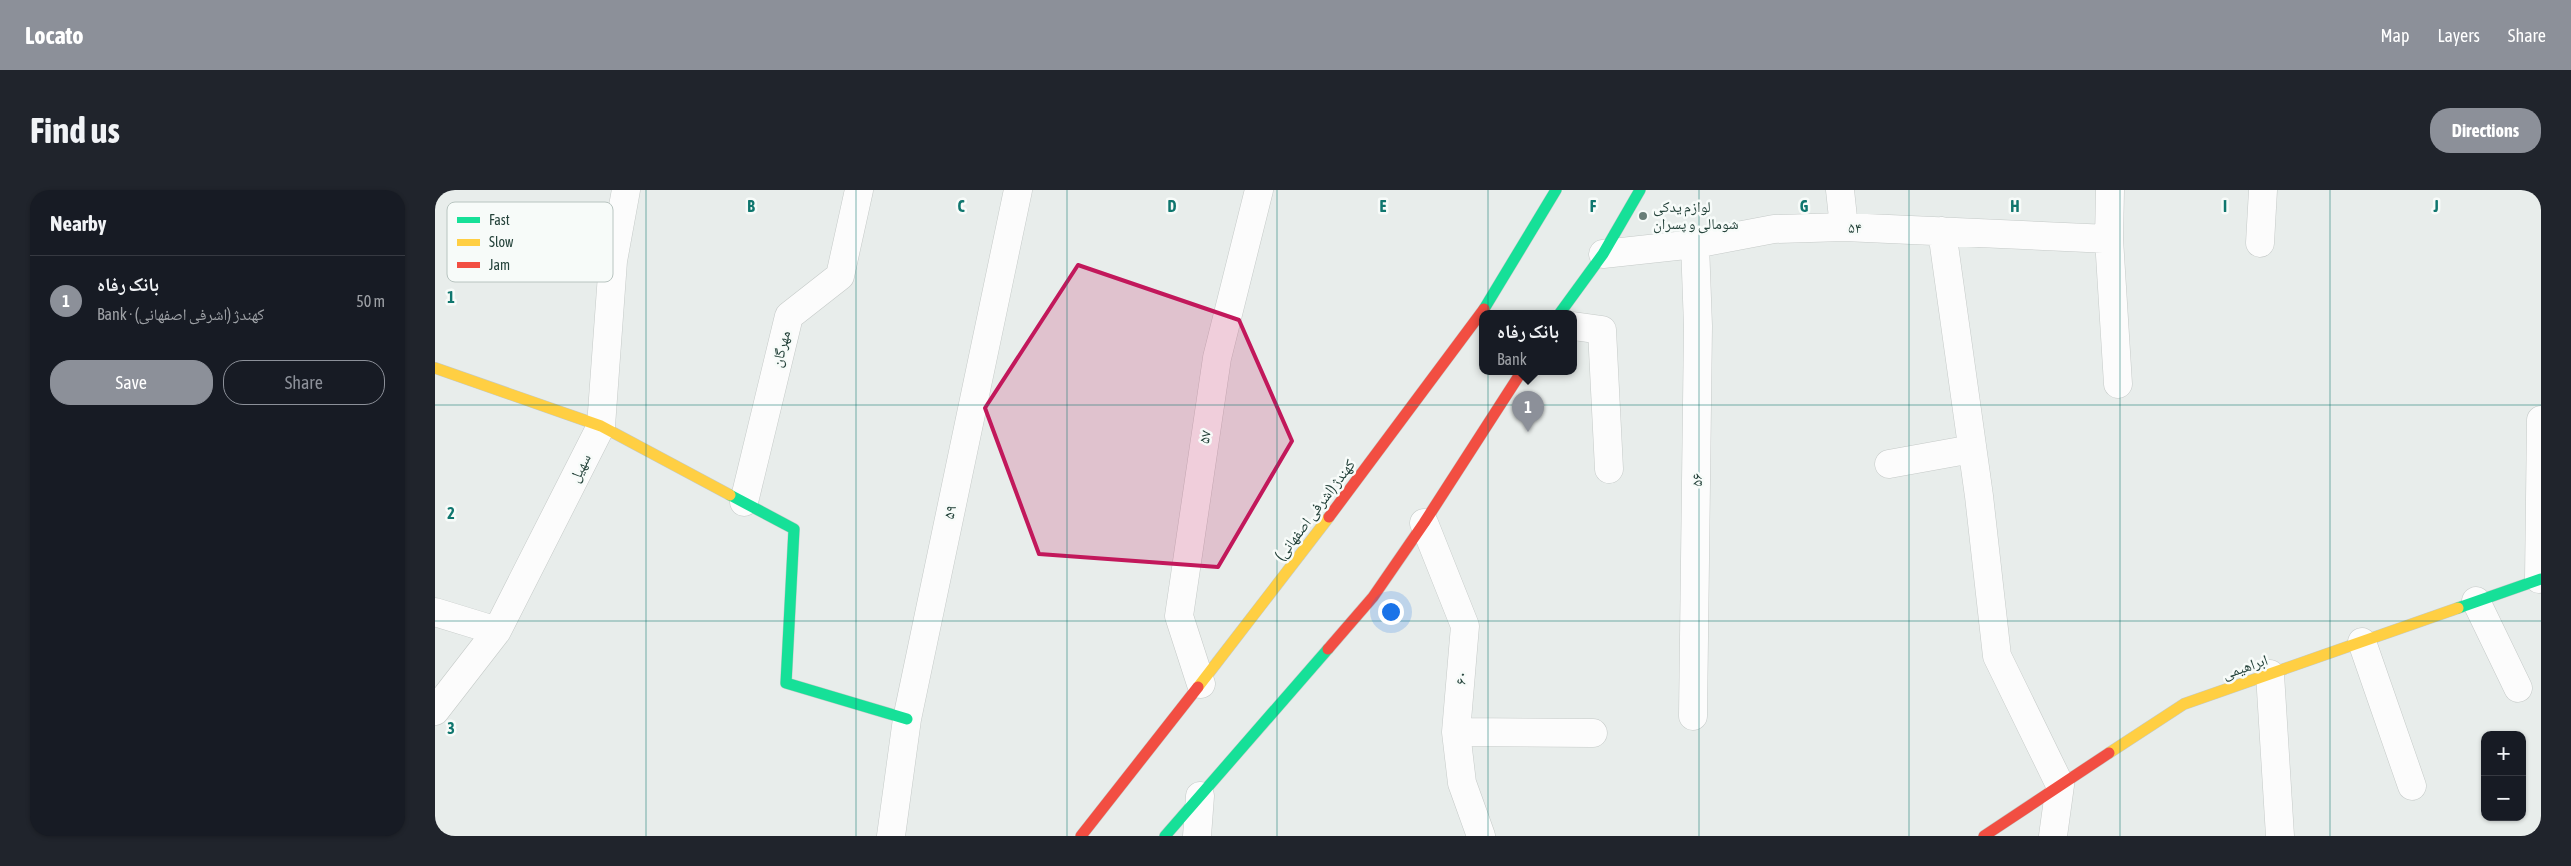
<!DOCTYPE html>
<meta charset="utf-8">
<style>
body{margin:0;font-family:"Asap Condensed","Noto Naskh Arabic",sans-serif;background:#20242c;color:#f1f3f6}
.controls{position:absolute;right:15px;bottom:15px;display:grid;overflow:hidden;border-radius:10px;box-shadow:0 1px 4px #0004}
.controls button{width:45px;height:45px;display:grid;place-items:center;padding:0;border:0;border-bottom:1px solid #363941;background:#171b24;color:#f1f3f6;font:25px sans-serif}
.you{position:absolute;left:955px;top:421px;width:18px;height:18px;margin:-12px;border:4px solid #fff;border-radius:50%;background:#1a73e8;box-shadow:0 0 0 8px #1a73e833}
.badge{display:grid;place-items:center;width:32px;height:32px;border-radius:50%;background:#8c9099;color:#fff;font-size:16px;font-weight:700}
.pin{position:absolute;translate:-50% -41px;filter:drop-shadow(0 1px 2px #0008)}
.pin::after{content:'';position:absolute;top:26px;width:18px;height:15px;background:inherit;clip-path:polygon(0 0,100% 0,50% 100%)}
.popup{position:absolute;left:1044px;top:120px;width:98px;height:65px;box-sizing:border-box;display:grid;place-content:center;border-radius:10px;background:#171b24;filter:drop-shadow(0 1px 4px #0005);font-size:16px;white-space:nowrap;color:#9ea1a6}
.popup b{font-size:19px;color:#f1f3f6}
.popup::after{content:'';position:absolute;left:50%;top:100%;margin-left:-10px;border:10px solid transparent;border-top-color:#171b24}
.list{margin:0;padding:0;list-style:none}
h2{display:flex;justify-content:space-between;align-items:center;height:65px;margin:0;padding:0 20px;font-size:21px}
h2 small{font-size:16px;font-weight:400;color:#9ea1a6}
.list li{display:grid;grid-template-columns:32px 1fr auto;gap:15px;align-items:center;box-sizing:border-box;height:90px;padding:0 20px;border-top:1px solid #363941}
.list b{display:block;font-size:19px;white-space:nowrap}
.list p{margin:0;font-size:16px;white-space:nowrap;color:#9ea1a6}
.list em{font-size:16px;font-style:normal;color:#9ea1a6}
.actions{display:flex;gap:10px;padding:15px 20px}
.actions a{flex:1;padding:11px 0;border:1px solid #8c9099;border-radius:20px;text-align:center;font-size:18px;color:#8c9099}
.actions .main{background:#8c9099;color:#fff}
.map{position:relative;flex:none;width:2106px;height:646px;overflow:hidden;border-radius:20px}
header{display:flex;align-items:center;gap:30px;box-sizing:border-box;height:70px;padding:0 25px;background:#8c9099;color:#fff}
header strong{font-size:24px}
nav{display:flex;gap:28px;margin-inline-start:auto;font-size:18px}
.intro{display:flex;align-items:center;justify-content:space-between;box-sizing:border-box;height:120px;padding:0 30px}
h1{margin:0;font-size:35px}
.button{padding:12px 22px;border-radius:20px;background:#8c9099;color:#fff;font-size:18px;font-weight:700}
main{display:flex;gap:30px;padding:0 30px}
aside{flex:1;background:#171b24;border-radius:20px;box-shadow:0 1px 4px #0004}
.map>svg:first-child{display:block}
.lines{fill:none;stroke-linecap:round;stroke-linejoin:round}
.street-casing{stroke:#c5cac8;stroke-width:29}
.fast-casing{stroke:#c3cbc8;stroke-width:12}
.slow-casing{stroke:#c3cbc8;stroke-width:12}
.jam-casing{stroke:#c3cbc8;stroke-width:12}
.street{stroke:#fcfcfc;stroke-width:28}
.fast{stroke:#16e098;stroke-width:11}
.slow{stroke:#ffcf43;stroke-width:11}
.jam{stroke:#f24e42;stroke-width:11}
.marked{fill:#c2185b;fill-opacity:0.2;stroke:#c2185b;stroke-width:4;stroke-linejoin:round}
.grid{fill:none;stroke:#0f766e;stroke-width:1;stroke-opacity:0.55}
.poi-dot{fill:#697e78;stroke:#f7fbf9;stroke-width:2}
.labels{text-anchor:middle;stroke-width:5;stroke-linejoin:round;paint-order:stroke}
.poi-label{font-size:15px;fill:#24423a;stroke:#f7fbf9;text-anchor:start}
.street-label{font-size:15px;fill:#24423a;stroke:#f7fbf9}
.key{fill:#f7fbf9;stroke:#b8c4c0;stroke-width:1}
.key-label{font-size:14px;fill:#24423a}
.grid-label{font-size:16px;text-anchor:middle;font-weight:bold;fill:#0f766e;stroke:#f7fbf9;stroke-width:5;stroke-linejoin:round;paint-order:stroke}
</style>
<header>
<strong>Locato</strong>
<nav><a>Map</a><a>Layers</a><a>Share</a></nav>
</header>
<div class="intro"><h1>Find us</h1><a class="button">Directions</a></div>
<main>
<aside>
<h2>Nearby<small></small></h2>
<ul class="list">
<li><span class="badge">1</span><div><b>بانک رفاه</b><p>Bank · کهندژ (اشرفی اصفهانی)</p></div><em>50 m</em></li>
</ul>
<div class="actions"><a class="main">Save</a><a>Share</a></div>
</aside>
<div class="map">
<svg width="2106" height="646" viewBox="0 0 2106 646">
<rect width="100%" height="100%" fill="#e8edeb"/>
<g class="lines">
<defs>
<path id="street" d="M1405,0L1409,37
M1675,0L1674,49L1683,194
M1507,41L1544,306L1562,466L1625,595L1618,646
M1825,53L1828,0
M1168,64L1260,54L1339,39L1409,37L1674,49
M1138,136L1167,140L1174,279
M1454,274L1537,259
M309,312L354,126L405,86L424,0
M989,333L1030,436L1021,542L1027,593L1046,646
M2104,389L2106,230
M2041,411L2083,498
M0,422L62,441
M1927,452L1977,596
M1835,484L1845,646
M766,494L744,426L782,168L824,0
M0,521L62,441L166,236L178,71L191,0
M1258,526L1263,136L1260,54
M1021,542L1158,543
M456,646L472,529L583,0
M762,646L765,606"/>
<path id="fast" d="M1049,119L1121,0
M1125,123L1168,64L1205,0
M295,305L359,339L351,493L472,529
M2023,418L2106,389
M730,646L893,459"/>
<path id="slow" d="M0,178L166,236L295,305
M763,497L894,327
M1674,563L1749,514L2023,418"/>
<path id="jam" d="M894,327L1049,119
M893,459L938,407L989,333L1087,181
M646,646L763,497
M1549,646L1674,563"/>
</defs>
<!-- street casing -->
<use href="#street" class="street-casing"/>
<!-- fast casing -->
<use href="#fast" class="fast-casing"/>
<!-- slow casing -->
<use href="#slow" class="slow-casing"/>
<!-- jam casing -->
<use href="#jam" class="jam-casing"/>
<!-- street -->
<use href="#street" class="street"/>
<!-- fast -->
<use href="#fast" class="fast"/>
<!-- slow -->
<use href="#slow" class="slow"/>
<!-- jam -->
<use href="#jam" class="jam"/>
</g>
<!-- marked area -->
<path class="marked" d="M643,75L804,130L857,251L783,377L604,364L550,218Z"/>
<!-- grid -->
<path class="grid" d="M211,0V646M421,0V646M632,0V646M842,0V646M1053,0V646M1264,0V646M1474,0V646M1685,0V646M1895,0V646M0,215H2106M0,431H2106"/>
<!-- markers -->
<circle class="poi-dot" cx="1208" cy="26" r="5"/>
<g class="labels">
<!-- poi labels -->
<g class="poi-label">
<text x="1218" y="22">لوازم یدکی<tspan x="1218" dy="17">شومالی و پسران</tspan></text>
</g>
<!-- street labels -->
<g class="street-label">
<text transform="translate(1420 38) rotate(2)" y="5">۵۴</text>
<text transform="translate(346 159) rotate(-76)" y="5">مهرگان</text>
<text transform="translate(770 247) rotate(-82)" y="5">۵۷</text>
<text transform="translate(145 278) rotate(-63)" y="5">سهیل</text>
<text transform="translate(1262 290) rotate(-89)" y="5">۵۶</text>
<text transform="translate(880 320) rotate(-53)" y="5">کهندژ (اشرفی اصفهانی)</text>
<text transform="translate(515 322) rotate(-78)" y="5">۵۹</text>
<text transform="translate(1810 477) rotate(-19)" y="5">ابراهیمی</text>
<text transform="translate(1026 488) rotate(-85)" y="5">۶۰</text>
</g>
</g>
<!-- legend -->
<rect x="12" y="12" width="166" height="80" rx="8" class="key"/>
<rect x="22" y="27" width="23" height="6" fill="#16e098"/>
<rect x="22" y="49" width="23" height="7" fill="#ffcf43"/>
<rect x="22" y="72" width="23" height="6" fill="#f24e42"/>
<g class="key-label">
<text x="54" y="35">Fast</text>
<text x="54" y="57">Slow</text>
<text x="54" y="80">Jam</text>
</g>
<g class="grid-label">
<text x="316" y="22">B</text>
<text x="526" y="22">C</text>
<text x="737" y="22">D</text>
<text x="948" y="22">E</text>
<text x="1158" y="22">F</text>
<text x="1369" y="22">G</text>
<text x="1580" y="22">H</text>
<text x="1790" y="22">I</text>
<text x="2001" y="22">J</text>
<text x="16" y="113">1</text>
<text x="16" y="329">2</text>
<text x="16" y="544">3</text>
</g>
</svg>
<div class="controls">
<button>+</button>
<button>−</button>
</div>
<div class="you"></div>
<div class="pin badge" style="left:1093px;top:242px">1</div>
<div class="popup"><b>بانک رفاه</b>Bank</div>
</div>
</main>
